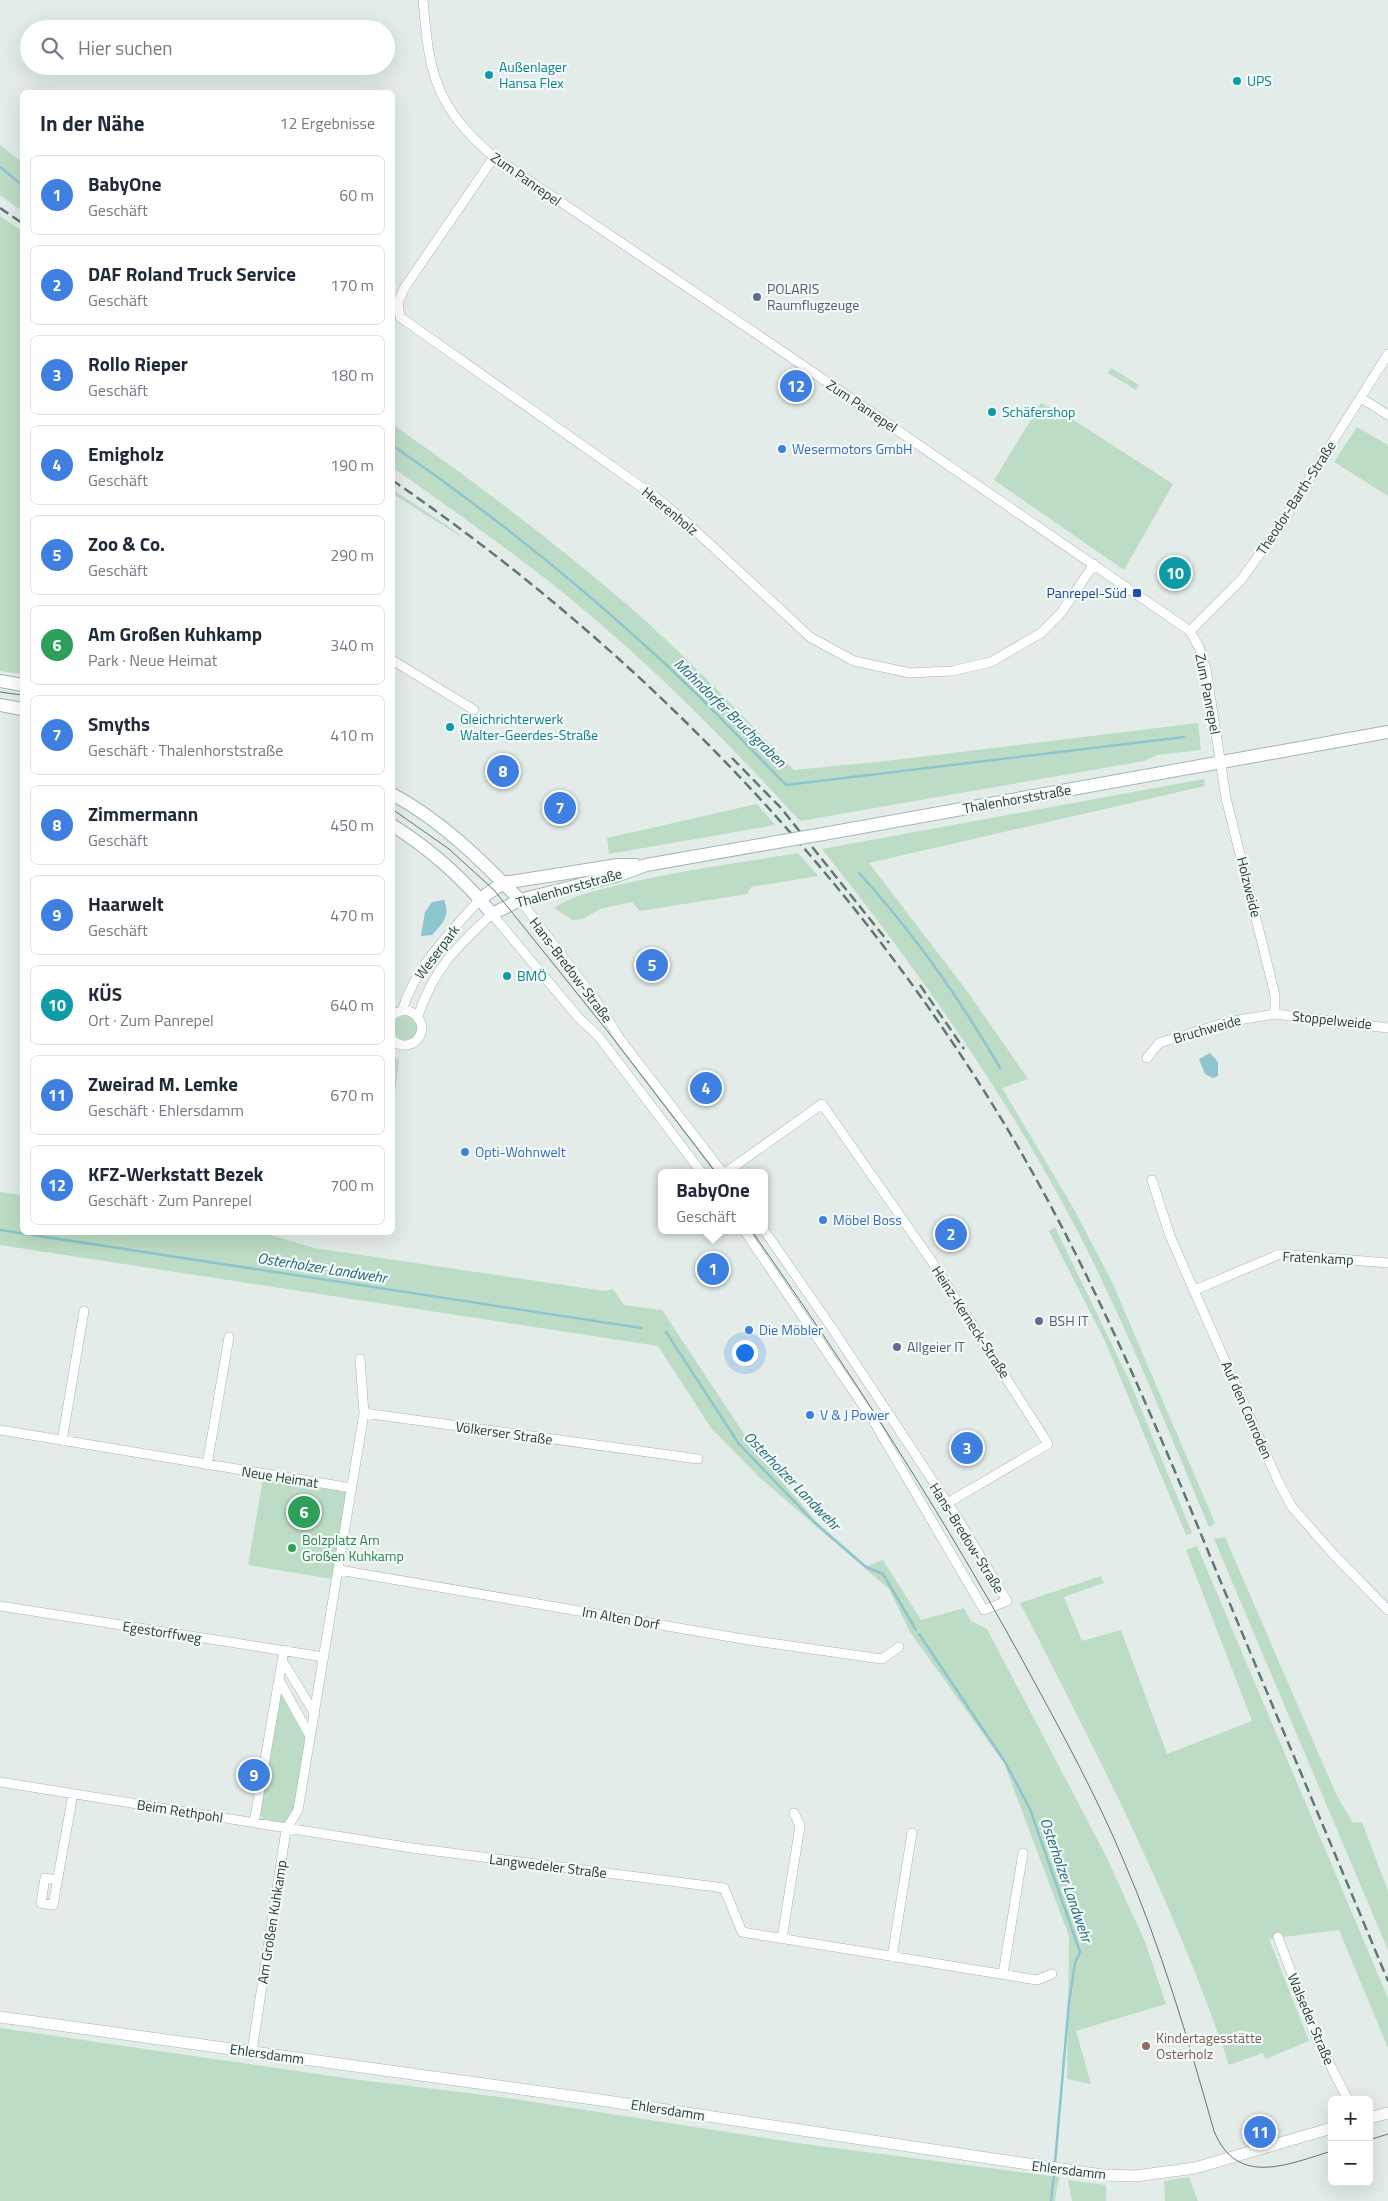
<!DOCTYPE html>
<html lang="de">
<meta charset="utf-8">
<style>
body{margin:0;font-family:"Titillium Web",sans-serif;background:#f2f2f3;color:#1f2937}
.controls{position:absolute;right:15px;bottom:15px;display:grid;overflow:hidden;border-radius:8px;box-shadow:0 5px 20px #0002}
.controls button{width:45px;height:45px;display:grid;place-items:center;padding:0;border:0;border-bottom:1px solid #e0e1e3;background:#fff;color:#1f2937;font:25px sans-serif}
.you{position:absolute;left:744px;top:1352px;width:18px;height:18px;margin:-12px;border:4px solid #fff;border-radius:50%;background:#1a73e8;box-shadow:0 0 0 8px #1a73e833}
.badge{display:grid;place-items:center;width:32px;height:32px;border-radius:50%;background:#7b524a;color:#fff;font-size:16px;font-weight:700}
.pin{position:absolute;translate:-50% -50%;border:2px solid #fff;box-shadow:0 1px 5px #0006}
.popup{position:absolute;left:658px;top:1169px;width:110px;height:65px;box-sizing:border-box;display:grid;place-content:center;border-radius:8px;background:#fff;filter:drop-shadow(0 1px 4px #0005);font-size:16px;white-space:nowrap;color:#747a83}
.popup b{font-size:19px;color:#1f2937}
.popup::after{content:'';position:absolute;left:50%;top:100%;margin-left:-10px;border:10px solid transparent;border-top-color:#fff}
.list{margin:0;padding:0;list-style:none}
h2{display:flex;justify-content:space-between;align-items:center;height:65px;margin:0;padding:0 20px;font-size:21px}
h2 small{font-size:16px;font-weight:400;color:#747a83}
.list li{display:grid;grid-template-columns:32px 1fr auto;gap:15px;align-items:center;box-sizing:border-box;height:80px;margin:0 10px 10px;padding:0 10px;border:1px solid #e0e1e3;border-radius:8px}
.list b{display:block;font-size:19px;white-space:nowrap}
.list p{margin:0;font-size:16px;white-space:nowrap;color:#747a83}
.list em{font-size:16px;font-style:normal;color:#747a83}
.icon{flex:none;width:28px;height:28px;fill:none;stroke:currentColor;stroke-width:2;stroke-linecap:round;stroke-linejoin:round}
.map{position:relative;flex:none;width:1388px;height:2201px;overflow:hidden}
.search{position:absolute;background:#fff;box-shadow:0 5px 20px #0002;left:20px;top:20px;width:375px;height:55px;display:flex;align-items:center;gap:12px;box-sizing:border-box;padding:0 18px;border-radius:28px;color:#747a83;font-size:19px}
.panel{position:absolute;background:#fff;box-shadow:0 5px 20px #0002;left:20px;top:90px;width:375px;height:1145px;border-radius:8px}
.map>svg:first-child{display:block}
.green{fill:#bddcc5}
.water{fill:#8dc5cf}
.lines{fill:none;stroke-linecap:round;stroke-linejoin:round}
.stream{stroke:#8dc5cf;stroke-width:2.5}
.minor-casing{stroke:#a6b4af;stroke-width:10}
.tertiary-casing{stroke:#a6b4af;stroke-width:12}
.secondary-casing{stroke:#a1b7b0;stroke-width:14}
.minor{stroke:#fff;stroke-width:9}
.tertiary{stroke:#fff;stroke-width:11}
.secondary{stroke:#fff;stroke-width:12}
.tram{stroke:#5e7871;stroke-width:1}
.rail{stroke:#5e7871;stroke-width:2.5;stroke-dasharray:10 5;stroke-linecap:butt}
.secondary-bridge-casing{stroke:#a1b7b0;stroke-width:14;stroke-linecap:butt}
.secondary-bridge{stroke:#fff;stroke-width:12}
.culture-dot{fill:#0f9aa8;stroke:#f3f9f6;stroke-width:2}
.service-dot{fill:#5c6f8a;stroke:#f3f9f6;stroke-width:2}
.shop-dot{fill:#3f7fe0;stroke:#f3f9f6;stroke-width:2}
.transit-dot{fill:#1a4fb4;stroke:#f3f9f6;stroke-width:2}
.leisure-dot{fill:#2e9e5b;stroke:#f3f9f6;stroke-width:2}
.education-dot{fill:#8d6e63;stroke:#f3f9f6;stroke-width:2}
.labels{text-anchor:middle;stroke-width:4.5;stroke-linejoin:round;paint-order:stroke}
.culture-label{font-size:14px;fill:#0d838f;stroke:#f3f9f6;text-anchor:start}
.street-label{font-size:14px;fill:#233d36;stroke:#f3f9f6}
.service-label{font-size:14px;fill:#4e5e75;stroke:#f3f9f6;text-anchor:start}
.shop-label{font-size:14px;fill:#366cbe;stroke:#f3f9f6;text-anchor:start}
.transit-label{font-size:14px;fill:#164399;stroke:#f3f9f6;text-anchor:end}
.leisure-label{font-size:14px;fill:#27864d;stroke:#f3f9f6;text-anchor:start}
.education-label{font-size:14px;fill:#785e54;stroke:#f3f9f6;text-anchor:start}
.water-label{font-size:15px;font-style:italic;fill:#206876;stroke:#f3f9f6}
</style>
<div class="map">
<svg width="1388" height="2201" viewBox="0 0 1388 2201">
<rect width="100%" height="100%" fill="#e3ece8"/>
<!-- green -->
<path class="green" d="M0,145L22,162V211L0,195Z
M0,216L22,231V674L0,671Z
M1111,368L1139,385L1136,390L1108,373Z
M1041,403L1072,419L1173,484L1124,570L994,480Z
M392,424C474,481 554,542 630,607C688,658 741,714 794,770L886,761L1198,723L1201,750L1157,755L1144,761L800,821C723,737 641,654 551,583C500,543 446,505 393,468Z
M1357,427L1388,445V496L1334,462Z
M392,489L452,529L555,610L463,538L393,494Z
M1204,779L1205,786L869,863L967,991L1028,1079L1002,1088L1075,1211L1112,1282L1215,1523L1209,1527C1167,1428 1127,1327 1078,1232C1007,1095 918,970 822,849Z
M757,804L775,825L609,854L607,838Z
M798,853L818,876L751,887L747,894L640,911L632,902L600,909L582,919L573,920L554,908C573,895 596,891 618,885C677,871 738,863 798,853Z
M393 1028a12 12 0 1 1 24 0a12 12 0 1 1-24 0Z
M392,1055L399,1060L394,1101L392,1100Z
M0,1192L22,1195V1232L264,1233L314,1248L604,1291L613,1289L624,1305L662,1310L756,1452L823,1529L866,1566L883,1560L921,1620L964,1608L971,1621L987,1629L1106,1856L1146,1944L1166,2004L1076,2031L1091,2084L1067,2079L1069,1936L1004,1763L910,1632L889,1589L760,1478L711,1428L658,1346L0,1245Z
M1055,1227L1130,1382L1192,1533L1186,1535L1105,1341L1049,1231Z
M263,1479L346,1492L332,1579L248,1565Z
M1225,1537L1336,1794L1353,1823L1362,1822L1388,1891V1950L1214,1539Z
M1197,1546L1388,1998V2048L1339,1930L1269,1939L1309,2041L1265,2059L1263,2053L1229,2065C1175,1904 1097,1753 1020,1603L1101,1576L1104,1583L1064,1597L1082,1641L1121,1630L1167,1754L1252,1721L1186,1550Z
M280,1693L305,1737L296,1799L293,1813L284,1823L262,1819L260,1814Z
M0,2028L352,2079L508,2098L797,2143L1059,2177L1055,2201H0Z
M1189,2177L1198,2201H1165L1164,2181Z
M1068,2180L1106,2185V2201H1072Z"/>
<!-- water -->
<path class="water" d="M444,900C451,916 442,924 432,935L421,936L425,912L432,902Z
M1210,1053L1218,1062V1076L1213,1078L1205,1074L1199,1059Z"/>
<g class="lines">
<!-- stream -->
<path class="stream" d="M0,167L22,185
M392,445C479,505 562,570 640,641C691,686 738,736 786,785L1184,737
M859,873C913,932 960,999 1000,1068
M0,1230L641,1328
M666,1332L739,1444L814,1522L866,1567L883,1574L916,1630
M919,1634L1005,1762L1030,1809L1080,1952L1075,1963L1069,2002L1055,2163
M1051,2201L1054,2175"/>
<defs>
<path id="minor" d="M423,0C429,73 435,107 494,157L776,347L1190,631L1199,647L1206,669L1226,798L1275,995V1014
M494,157L405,287L398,302L400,317L657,498L685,521L810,637L854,661L910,673L952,671L991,662L1041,633L1061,613L1094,564
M1361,398L1388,415
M1190,631L1241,580L1277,530L1388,354
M392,660L474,710
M520,900L597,1002L620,1039L723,1173
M402,1011C415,967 450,933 480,899
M392,1016C404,1005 419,1012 422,1027C421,1043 405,1051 392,1040
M418,1016C434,968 456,948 492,914L577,1016L599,1037L702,1173
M1147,1058L1159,1043L1227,1022L1275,1014L1388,1028
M725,1173L822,1104L931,1260L1048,1444L946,1504
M1152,1180L1170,1236L1278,1481L1292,1507L1335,1556L1388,1610
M744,1230L873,1420L984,1610L1007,1601L958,1519L832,1328L764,1230
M1195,1290L1280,1254L1388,1263
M364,1413L698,1459
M0,1430L352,1488
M62,1441L84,1311
M207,1465L229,1337
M339,1570L749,1640L882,1659L899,1647
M0,1606L324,1657
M282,1660L315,1714
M279,1680L310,1736
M0,1782L412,1848L724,1888L742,1932L1037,1980L1052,1974
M254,1823L284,1650
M57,1880L45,1878L41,1903L53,1905L73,1794
M1278,1937L1314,2033L1348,2100
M782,1938L800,1826L794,1813
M892,1957L912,1833
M1003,1974L1023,1853
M252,2051L286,1830L298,1810L364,1413L360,1359"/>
<path id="tertiary" d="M0,2017L600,2100L1102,2175L1136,2176L1195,2168L1332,2128
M1369,2118L1388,2113"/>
<path id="secondary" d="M0,681L22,685
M0,705L22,709
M392,794C441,820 482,861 520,900
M392,825C430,849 465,880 492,914L520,900L619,875L646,865L777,842
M823,834L1388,732
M480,899L503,883L618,865H636"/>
</defs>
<!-- minor casing -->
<use href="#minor" class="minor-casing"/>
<!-- tertiary casing -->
<use href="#tertiary" class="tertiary-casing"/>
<!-- secondary casing -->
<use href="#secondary" class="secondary-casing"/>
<!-- minor -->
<use href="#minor" class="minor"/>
<!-- tertiary -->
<use href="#tertiary" class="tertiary"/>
<!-- secondary -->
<use href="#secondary" class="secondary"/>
<!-- tram -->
<path class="tram" d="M0,692L22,695
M392,809L449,849L494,890L609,1033L716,1173
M751,1230C854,1377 951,1527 1036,1685C1067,1742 1098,1800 1123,1859C1161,1947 1188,2039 1214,2131C1237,2188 1288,2164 1332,2151
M1369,2140L1388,2134"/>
<!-- rail -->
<path class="rail" d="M0,208L22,223
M392,480C635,647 845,863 999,1115C1084,1255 1148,1405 1210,1556C1269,1698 1329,1839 1388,1981
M732,758L781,808L889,943
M920,985L964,1049"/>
<defs>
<path id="secondary-bridge" d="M777,842L823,834"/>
</defs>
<!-- secondary-bridge casing -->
<use href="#secondary-bridge" class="secondary-bridge-casing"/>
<!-- secondary-bridge -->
<use href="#secondary-bridge" class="secondary-bridge"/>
</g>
<!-- markers -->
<g class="culture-dot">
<circle cx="489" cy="75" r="5"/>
<circle cx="1237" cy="81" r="5"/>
<circle cx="992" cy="412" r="5"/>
<circle cx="450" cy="727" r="5"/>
<circle cx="507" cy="976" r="5"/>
</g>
<g class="service-dot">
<circle cx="757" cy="297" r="5"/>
<circle cx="1039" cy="1321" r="5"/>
<circle cx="897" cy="1347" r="5"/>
</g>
<g class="shop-dot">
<circle cx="782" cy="449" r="5"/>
<circle cx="465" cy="1152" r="5"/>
<circle cx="823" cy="1220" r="5"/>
<circle cx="749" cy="1330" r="5"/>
<circle cx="810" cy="1415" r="5"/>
</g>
<rect class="transit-dot" x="1132" y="588" width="10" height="10" rx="2.5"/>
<circle class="leisure-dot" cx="292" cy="1548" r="5"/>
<circle class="education-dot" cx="1146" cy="2046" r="5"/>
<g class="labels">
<!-- culture labels -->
<g class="culture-label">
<text x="499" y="72">Außenlager<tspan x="499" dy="16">Hansa Flex</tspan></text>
<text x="1247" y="86">UPS</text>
<text x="1002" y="417">Schäfershop</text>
<text x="460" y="724">Gleichrichterwerk<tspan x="460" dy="16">Walter-Geerdes-Straße</tspan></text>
<text x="517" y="981">BMÖ</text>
</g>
<!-- street labels -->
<g class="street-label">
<text transform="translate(526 179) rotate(35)" y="5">Zum Panrepel</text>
<text transform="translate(862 406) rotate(34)" y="5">Zum Panrepel</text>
<text transform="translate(1296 498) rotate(-57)" y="5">Theodor-Barth-Straße</text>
<text transform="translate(670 511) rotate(39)" y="5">Heerenholz</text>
<text transform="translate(1208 694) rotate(79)" y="5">Zum Panrepel</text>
<text transform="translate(1017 799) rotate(-10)" y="5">Thalenhorststraße</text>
<text transform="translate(1249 887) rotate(76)" y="5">Holzweide</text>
<text transform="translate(569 888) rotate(-16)" y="5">Thalenhorststraße</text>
<text transform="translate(437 952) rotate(-53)" y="5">Weserpark</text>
<text transform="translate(571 970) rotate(53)" y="5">Hans-Bredow-Straße</text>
<text transform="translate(1332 1020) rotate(6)" y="5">Stoppelweide</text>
<text transform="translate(1207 1029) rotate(-16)" y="5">Bruchweide</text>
<text transform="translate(1318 1258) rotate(3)" y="5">Fratenkamp</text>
<text transform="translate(971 1322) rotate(57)" y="5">Heinz-Kerneck-Straße</text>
<text transform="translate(1247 1410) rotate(66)" y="5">Auf den Conroden</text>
<text transform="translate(504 1433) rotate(8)" y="5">Völkerser Straße</text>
<text transform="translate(280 1477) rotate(9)" y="5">Neue Heimat</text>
<text transform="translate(967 1538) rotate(58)" y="5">Hans-Bredow-Straße</text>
<text transform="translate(621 1618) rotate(10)" y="5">Im Alten Dorf</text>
<text transform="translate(162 1632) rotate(9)" y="5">Egestorffweg</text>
<text transform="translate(180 1811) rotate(9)" y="5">Beim Rethpohl</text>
<text transform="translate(548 1866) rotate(7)" y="5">Langwedeler Straße</text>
<text transform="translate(272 1922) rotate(-81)" y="5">Am Großen Kuhkamp</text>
<text transform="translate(1311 2019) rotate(67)" y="5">Walseder Straße</text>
<text transform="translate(267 2054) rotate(8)" y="5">Ehlersdamm</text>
<text transform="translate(668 2110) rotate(9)" y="5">Ehlersdamm</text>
<text transform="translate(1069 2170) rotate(7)" y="5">Ehlersdamm</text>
</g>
<!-- service labels -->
<g class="service-label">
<text x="767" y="294">POLARIS<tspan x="767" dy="16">Raumflugzeuge</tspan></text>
<text x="1049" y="1326">BSH IT</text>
<text x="907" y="1352">Allgeier IT</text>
</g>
<!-- shop labels -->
<g class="shop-label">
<text x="792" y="454">Wesermotors GmbH</text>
<text x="475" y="1157">Opti-Wohnwelt</text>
<text x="833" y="1225">Möbel Boss</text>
<text x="759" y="1335">Die Möbler</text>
<text x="820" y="1420">V &amp; J Power</text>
</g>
<!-- transit labels -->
<g class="transit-label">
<text x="1127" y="598">Panrepel-Süd</text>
</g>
<!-- leisure labels -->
<g class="leisure-label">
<text x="302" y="1545">Bolzplatz Am<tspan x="302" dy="16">Großen Kuhkamp</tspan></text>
</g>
<!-- education labels -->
<g class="education-label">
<text x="1156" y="2043">Kindertagesstätte<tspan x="1156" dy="16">Osterholz</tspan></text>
</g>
<!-- water labels -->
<g class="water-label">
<text transform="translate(730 713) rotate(44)" y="5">Mahndorfer Bruchgraben</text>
<text transform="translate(322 1268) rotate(9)" y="5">Osterholzer Landwehr</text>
<text transform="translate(792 1481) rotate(46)" y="5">Osterholzer Landwehr</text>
<text transform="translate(1066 1880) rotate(71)" y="5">Osterholzer Landwehr</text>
</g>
</g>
</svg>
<div class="controls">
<button>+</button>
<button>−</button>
</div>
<div class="you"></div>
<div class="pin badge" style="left:713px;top:1269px;background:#3f7fe0">1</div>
<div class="popup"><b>BabyOne</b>Geschäft</div>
<div class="pin badge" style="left:951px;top:1234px;background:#3f7fe0">2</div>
<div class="pin badge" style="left:967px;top:1448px;background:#3f7fe0">3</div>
<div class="pin badge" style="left:706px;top:1088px;background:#3f7fe0">4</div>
<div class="pin badge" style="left:652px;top:965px;background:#3f7fe0">5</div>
<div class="pin badge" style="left:304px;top:1512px;background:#2e9e5b">6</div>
<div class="pin badge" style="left:560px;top:808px;background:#3f7fe0">7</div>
<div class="pin badge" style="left:503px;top:771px;background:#3f7fe0">8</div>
<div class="pin badge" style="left:254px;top:1775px;background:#3f7fe0">9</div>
<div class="pin badge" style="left:1175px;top:573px;background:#0f9aa8">10</div>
<div class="pin badge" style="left:1260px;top:2132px;background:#3f7fe0">11</div>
<div class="pin badge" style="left:796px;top:386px;background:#3f7fe0">12</div>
<div class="search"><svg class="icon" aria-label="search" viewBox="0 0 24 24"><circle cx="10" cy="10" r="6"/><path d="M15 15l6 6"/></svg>Hier suchen</div>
<section class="panel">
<h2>In der Nähe<small>12 Ergebnisse</small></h2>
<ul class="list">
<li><span class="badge" style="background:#3f7fe0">1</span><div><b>BabyOne</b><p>Geschäft</p></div><em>60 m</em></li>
<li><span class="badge" style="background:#3f7fe0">2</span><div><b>DAF Roland Truck Service</b><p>Geschäft</p></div><em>170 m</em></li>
<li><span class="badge" style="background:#3f7fe0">3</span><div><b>Rollo Rieper</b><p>Geschäft</p></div><em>180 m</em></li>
<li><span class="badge" style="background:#3f7fe0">4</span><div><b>Emigholz</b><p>Geschäft</p></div><em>190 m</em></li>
<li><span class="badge" style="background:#3f7fe0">5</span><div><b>Zoo &amp; Co.</b><p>Geschäft</p></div><em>290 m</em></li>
<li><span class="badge" style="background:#2e9e5b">6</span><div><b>Am Großen Kuhkamp</b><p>Park · Neue Heimat</p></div><em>340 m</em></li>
<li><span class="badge" style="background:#3f7fe0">7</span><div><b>Smyths</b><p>Geschäft · Thalenhorststraße</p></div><em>410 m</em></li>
<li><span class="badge" style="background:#3f7fe0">8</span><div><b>Zimmermann</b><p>Geschäft</p></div><em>450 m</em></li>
<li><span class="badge" style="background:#3f7fe0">9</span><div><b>Haarwelt</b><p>Geschäft</p></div><em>470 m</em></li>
<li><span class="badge" style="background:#0f9aa8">10</span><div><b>KÜS</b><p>Ort · Zum Panrepel</p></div><em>640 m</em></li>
<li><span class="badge" style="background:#3f7fe0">11</span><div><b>Zweirad M. Lemke</b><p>Geschäft · Ehlersdamm</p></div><em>670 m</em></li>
<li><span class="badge" style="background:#3f7fe0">12</span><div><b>KFZ-Werkstatt Bezek</b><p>Geschäft · Zum Panrepel</p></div><em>700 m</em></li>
</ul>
</section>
</div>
